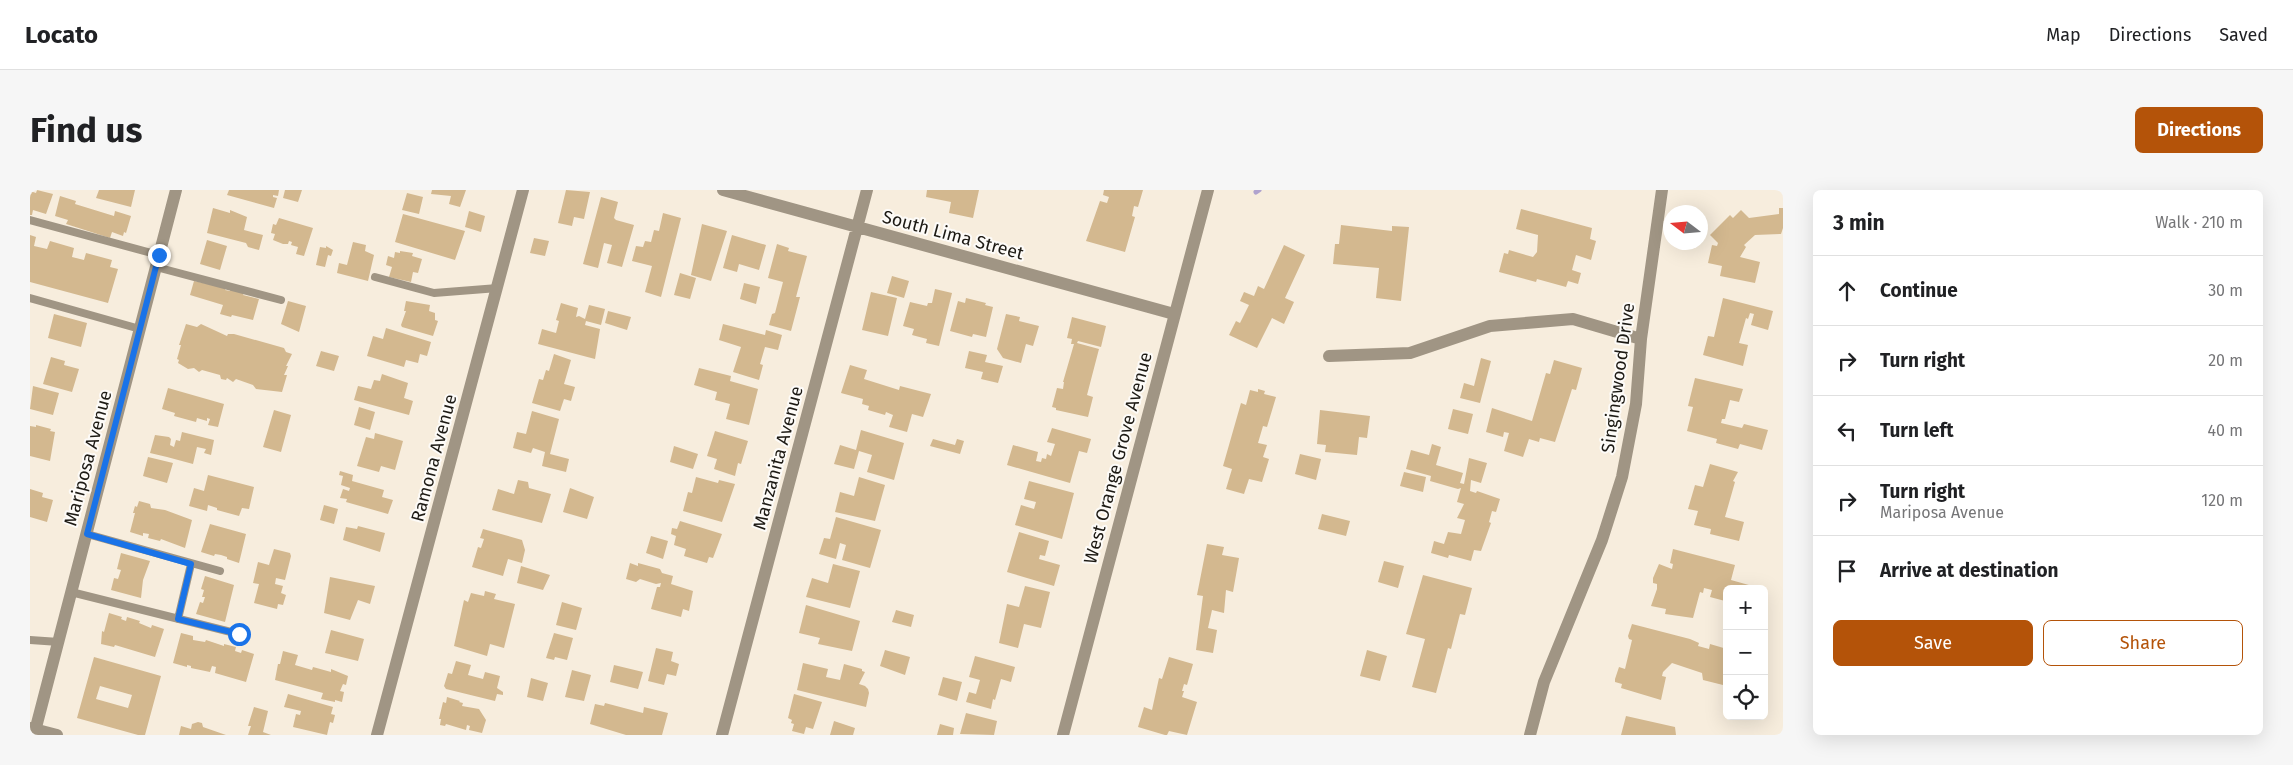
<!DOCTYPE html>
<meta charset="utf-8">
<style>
body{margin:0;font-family:"Fira Sans",sans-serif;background:#f6f6f6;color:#202124}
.controls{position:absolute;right:15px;bottom:15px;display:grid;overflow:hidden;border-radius:8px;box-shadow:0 5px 20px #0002}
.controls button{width:45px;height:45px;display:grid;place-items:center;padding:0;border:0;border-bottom:1px solid #e0e0e0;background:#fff;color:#202124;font:25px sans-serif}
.compass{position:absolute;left:1633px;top:15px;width:45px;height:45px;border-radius:50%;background:#fff;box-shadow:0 5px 20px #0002;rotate:286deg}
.stop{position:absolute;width:15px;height:15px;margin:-11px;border:4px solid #1a73e8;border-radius:50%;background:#fff}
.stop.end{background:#1a73e8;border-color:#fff;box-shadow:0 1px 5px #0008}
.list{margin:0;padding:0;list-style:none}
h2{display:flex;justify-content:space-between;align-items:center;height:65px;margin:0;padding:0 20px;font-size:21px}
h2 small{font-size:16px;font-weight:400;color:#757577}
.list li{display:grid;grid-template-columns:32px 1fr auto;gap:15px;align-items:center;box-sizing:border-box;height:70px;padding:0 20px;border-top:1px solid #e0e0e0}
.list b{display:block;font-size:19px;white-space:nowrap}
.list p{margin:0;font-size:16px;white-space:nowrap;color:#757577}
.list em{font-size:16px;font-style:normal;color:#757577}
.actions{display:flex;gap:10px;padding:15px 20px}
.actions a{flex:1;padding:11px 0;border:1px solid #b45309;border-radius:8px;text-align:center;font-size:18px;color:#b45309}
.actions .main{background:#b45309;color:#fff}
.icon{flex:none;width:28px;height:28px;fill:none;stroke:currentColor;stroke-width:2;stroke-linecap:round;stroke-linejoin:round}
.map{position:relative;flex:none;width:1753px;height:545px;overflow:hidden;border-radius:8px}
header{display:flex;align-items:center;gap:30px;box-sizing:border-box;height:70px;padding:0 25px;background:#fff;border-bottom:1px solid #e0e0e0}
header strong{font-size:24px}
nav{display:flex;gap:28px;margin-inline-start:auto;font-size:18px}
.intro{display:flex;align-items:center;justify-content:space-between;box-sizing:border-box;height:120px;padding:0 30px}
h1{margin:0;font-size:35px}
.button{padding:12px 22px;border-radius:8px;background:#b45309;color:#fff;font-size:18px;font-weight:700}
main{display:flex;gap:30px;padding:0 30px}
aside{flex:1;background:#fff;border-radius:8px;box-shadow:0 5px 20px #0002}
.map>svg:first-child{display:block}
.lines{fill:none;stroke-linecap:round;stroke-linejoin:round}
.stream{stroke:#b0a3ce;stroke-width:5}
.building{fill:#d3b88f;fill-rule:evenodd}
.lane{stroke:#a09584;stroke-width:8}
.street{stroke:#a09584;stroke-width:12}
.route{stroke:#1a73e8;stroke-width:6}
.labels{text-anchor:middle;stroke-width:4;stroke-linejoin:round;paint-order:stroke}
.street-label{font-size:18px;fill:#1d1a14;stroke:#fdfbf8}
</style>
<header>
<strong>Locato</strong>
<nav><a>Map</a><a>Directions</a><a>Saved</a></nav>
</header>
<div class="intro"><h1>Find us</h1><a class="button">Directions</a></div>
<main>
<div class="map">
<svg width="1753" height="545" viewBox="0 0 1753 545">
<rect width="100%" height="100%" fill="#f7eddd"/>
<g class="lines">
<!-- stream -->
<path class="stream" d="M1226,2L1229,0"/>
</g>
<!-- building -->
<path class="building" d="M7,0L23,4L16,24L3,20L2,25H0V1L6,3Z
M69,0H105L101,17L66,8Z
M199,0H249L248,6L243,5V7L247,8L244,18L197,5Z
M255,0H272L268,12L253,8Z
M402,0H436L430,17L419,14L421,6L401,4Z
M536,0L560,2L554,29L544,27L542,36L528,33Z
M897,0H949L943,28L919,23L921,12L896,7Z
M1074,0H1113L1108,17L1104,16L1102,26L1105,27L1095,62L1056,51L1070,11L1077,13L1079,7L1073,5Z
M377,3L393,7L389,24L372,20Z
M30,6L46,11L45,14L84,26L85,21L101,26L96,43L94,42L93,46L82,42L80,48L36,34L38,30L25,26Z
M571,7L588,12L584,28L586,30L604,35L592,77L577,73L582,55L574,53L568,78L553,74Z
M183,18L200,23V20L217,27L214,40L233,45L229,60L218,57L216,53L177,43Z
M1749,18H1753V38L1751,44L1725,45L1714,55L1716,57L1710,67L1730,72L1725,93L1690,86L1692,76L1678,73L1682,55L1687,56L1688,53L1680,45L1700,25L1703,28L1711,20L1719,28L1749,24Z
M1491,19L1562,38L1560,49L1566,51L1561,70L1546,65L1542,80L1551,83L1548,94L1538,91L1536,97L1507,89L1506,92L1469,82L1474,63L1478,64L1479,60L1503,67L1507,62L1508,45L1486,39Z
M439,21L455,26L451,42L435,37Z
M633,23L651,28L631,107L615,102L622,76L602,71L606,56L613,57L615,51L621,52L624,40L629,41Z
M373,24L435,41L425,70L365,52Z
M249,28L283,38L274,66L266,64L268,57L261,55L262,52L259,51L258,54H253L243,50L245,44L241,43L243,34L246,35Z
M672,34L697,41L681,91L661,85Z
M1311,35L1362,41V36L1379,37L1371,111L1346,108L1349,78L1303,74L1305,54H1309Z
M0,45L6,47L4,56L17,59L20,51L44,58L42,67L54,70L56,63L82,70L80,77L88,79L78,113L0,92Z
M702,45L736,55L729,80L709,74L707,82L693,78Z
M504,48L519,51L515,66L500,63Z
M177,50L197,56L190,80L170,74Z
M323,52L336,55L335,61L344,65L338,91L307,83L309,73L317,75Z
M747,54L759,58L758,61L777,66L766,107H770L761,141L739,135L742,124L745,123L753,92L738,88Z
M1254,55L1275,65L1255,108L1264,112L1254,134L1242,128L1227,158L1199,145L1206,131L1210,133L1219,115L1210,111L1214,102L1224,106L1228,96L1234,99Z
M296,56L303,60L301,66L298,65L295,77L286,75L290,57L296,58Z
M370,61L383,63L382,66L392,69L388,83L383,82L381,92L359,87L362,77L356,75L358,66L364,68L365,62L370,63Z
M650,83L666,88L660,109L644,105Z
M862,86L879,91L874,108L857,103Z
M164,91L196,98L195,100L200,101V99L214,103L213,105L229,109L223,130L202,125L201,127L190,124L193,115L160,105Z
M714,93L730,97L726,114L710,109Z
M905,99L922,103L909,156L896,153L897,149L882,145L884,139L873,136L880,112L897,116L898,113H902Z
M841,102L867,108L858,146L832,140Z
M936,108L956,113L955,115L963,117L956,147L943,144L942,147L920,141L928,111L935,113Z
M1693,108L1743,121L1738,140L1721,135L1724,124L1720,123L1718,129L1716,128L1709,153L1718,155L1713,176L1673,165L1678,146L1684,147Z
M258,111L276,116L269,142L251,134Z
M376,111L400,115L399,121L405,123V130L408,131L403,146L372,137L371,135L376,121H374Z
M531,113L548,118L546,127L549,126L555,129L559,115L575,119L571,135L556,131L555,135L570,139L565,169L508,154L512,139L526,143L529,131L526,130Z
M578,121L601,127L597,140L575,133Z
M24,124L57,133L51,157L18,148Z
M976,124L990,127L989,131L1009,136L1003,156L996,154L991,173L973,168L967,159Z
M1042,127L1076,136L1071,157L1048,151L1047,153L1069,159L1057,205L1063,207L1058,227L1026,220V218L1022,217L1027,198L1033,199L1034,192H1033L1044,154H1041L1042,149L1037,148Z
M156,134L167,137L171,134L197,146L198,144H204L254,158L256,162L262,164L256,176H258L254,185H257L252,202L226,199L223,195L206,189L203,192L197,188L196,190L191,189L190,185L172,180L169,182L164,178L158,179L148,173L149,170L147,169L151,155H149Z
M693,134L735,145L736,140L752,145L748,160L735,157L730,174L733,175L729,190L703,182L711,157L689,150Z
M356,138L401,152L397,166L390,164L388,173L376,170L374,177L337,166L343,146L353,149Z
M291,161L309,166L304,181L286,176Z
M939,161L957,165L955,172L973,176L968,193L951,189L953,182L935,178Z
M524,164L541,170L534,194L545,197L541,211L534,209L530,221L502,213L509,189L513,190L516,180L519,181Z
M21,167L35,171L34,175L49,179L42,202L13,194Z
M1451,168L1461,171L1450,213L1430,208L1434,193L1444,196Z
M1524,170L1552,178L1546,200L1542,199L1525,252L1510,248L1509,252L1499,249L1493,267L1474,261L1479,243L1474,242L1473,247L1456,242L1462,218L1502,231L1516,183L1520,184Z
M820,175L837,180L834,189L869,200L870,196L901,204L893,227L882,224L877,242L859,237L863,225L856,222L855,225L838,220L839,216L832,214L833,209L811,203Z
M669,178L701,186L700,191L728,199L719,235L696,229L700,214L685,210L687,202L664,195Z
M352,184L378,193L374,208L383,211L379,225L324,210L328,196L341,199L344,190L350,191Z
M1665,188L1713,199L1709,212L1700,210L1695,229H1692L1691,233L1712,238L1714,234L1738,240L1732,260L1710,254L1708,259L1686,253L1687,249L1657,241L1663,217L1658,216Z
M3,196L29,203L23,225L0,219Z
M138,198L194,214L188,237L178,235L180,229L177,228V231L167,228L166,232L144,226L145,223L132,219Z
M1228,199L1235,201L1234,204L1246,207L1237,237L1233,236L1228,253L1237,255L1233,267L1239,269L1232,292L1219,289L1214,304L1196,299L1202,279L1193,276L1211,213L1216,215L1220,200L1228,202Z
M329,217L345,222L340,240L324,235Z
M1423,219L1443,224L1438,244L1418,239Z
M244,220L261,225L251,262L233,257Z
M1290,220L1340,226L1337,248L1329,247L1327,265L1295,262L1296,255L1287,254Z
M502,221L529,229L520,264L539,269L536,282L512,276L515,262L503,258L501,263L483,258L487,242L496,244Z
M6,235L21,239L20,241L25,242L20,271L0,266V236L6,237Z
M1022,238L1061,249L1057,263L1049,261L1040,293L977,275L983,255L1008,262L1006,271L1011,272L1012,268L1016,269L1017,264L1021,266L1025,254L1017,252Z
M831,240L874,253L864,290L837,282L842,265L829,261L824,279L804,274L810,255L826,260Z
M685,241L718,251L711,274L708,273L705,286L684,279L687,269L677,266Z
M152,242L184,250L181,265L174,263L176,259L167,257L163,274L137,267L139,260L137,267L120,263L125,245L139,247L141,249L140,255L144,257L146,250L150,251Z
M345,243L373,251L365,280L351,276L349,282L327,276L336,247L344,249Z
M903,249L925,255L927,249L934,251L930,264L900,256Z
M1402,254L1411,257L1406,275L1433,283L1430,293L1434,294L1439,268L1457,273L1451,293L1441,290L1440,301L1446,303L1447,301L1470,309L1466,322L1462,321L1459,332L1461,333L1451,361L1444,360L1441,371L1419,365L1418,368L1401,363L1404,351L1414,354L1418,342L1431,344L1435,330L1427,328L1434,314L1427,312L1431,298L1428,299L1400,291L1401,286L1376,279L1381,260L1399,265Z
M644,256L668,264L663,279L640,272Z
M1270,264L1291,269L1286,290L1265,284Z
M118,267L143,273L137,293L113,286Z
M1680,274L1708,282L1703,291L1705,292L1695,327L1714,332L1709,351L1680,344L1681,339L1664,335L1668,321L1658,319L1665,295L1673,297Z
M310,281L323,285L322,291L354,300L352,307L363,310L358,324L316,312L317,309L310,308L313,299L319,301L320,298L311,295L313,286L309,285Z
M1374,282L1396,287L1393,302L1370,296Z
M178,285L224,297L219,319L212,318L209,326L187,320V318L178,315L177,321L159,316L164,298L174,301Z
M666,287L688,293L689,290L705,294L692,332L653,321L658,302L662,303Z
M829,287L855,295L845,331L805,322L810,302L824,306Z
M488,290L498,292L499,298L521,304L512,333L462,320L468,299L484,304Z
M999,291L1044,303L1032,349L985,335L991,315L1004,319L1006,312L994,309Z
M540,298L564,307L557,329L533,322Z
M0,299L13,303L12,307L23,310L17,332L0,327Z
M109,311L120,314L121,318L135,320L162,330L155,358L131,349L130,351L118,348L119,344L113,343V346L100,342L105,323H103L105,316L107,317Z
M294,315L308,319L304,334L290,330Z
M1292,324L1320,331L1316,346L1288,339Z
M806,327L851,340L840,378L812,370L816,355L810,353L806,369L789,364L794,348L800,349Z
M650,331L692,344L683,368L679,367L677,373L654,366L656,359L644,355L646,346L641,344L642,338L647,339Z
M180,334L216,344L209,373L197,369V367L191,365L185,364L184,366L171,362Z
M328,336L355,343L350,362L313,350L316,337L327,339Z
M453,339L492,350L495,360L492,373L478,369L473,386L442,377L448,357L451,358L454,349L450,348Z
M989,342L1019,351L1015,366L1010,365L1009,369L1030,375L1024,396L977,382Z
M621,346L638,351L633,369L616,363Z
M1177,354L1194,357L1192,365L1209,368L1203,402L1196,400L1194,423L1182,420L1178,438L1187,440L1183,463L1166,460L1173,406L1167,405Z
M244,359L260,363L261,366L255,390L246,388L245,394L253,396L251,403L256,405L253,415L248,414L247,419L224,413L229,394L223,393L228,372L239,375Z
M1643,359L1705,375L1701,390L1733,399H1697L1695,411L1680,407L1682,400L1674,398L1673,403L1670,402L1663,428L1635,424L1636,419L1621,416L1627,399V394L1623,393V388L1629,374L1642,379L1643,374L1640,373Z
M91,363L120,371L113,390L111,408L81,400L84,388L88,389L91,380L87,379Z
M1354,371L1374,376L1368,398L1348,392Z
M600,373L608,376V373L630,379L632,383L643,386L641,394L663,401L659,421L653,419L651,427L621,419L627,397H630L631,393L626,394L610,389L606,392L596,389Z
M803,374L830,381L820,418L776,407L782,388L798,393Z
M491,376L520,385L513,400L487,393Z
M1393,385L1442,398L1435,425L1430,424L1421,459L1418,458L1406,503L1382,497L1395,449L1376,444Z
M175,386L204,395L195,432L166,424L170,412L173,413L175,407H172L174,400L171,399Z
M300,387L345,396L340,414L328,410L320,430L294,423Z
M995,396L1020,402L1011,438L994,434L988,458L969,453L977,414L989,417Z
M455,401L466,404L464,409L485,414L474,458L460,454L457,466L424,456L434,410L438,412L441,403L454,406Z
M532,412L552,418L546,440L526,435Z
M776,415L830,431L822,461L788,454L790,448L769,443Z
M866,420L884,425L881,437L862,432Z
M79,423L92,427L91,429L96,431L97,427L110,431L109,433L121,438L122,435L134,439L125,467L85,455L84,457L71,454L72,441L74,442Z
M1602,434L1660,449L1669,453L1668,456L1679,459L1680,454L1697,459V496L1673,490L1672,483L1642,473L1633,482L1632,486L1636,487L1631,510L1591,498L1592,494L1585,492V489L1589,477L1595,479L1602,450L1599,449L1598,446Z
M301,440L334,449L328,471L295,463Z
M151,443L163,446V450L175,452L176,450L194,456V454L206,457L205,461L211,463L212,460L224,464L216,492L185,483L186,477L182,476L180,482L161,478V476L157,475V477L143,473Z
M524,443L543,448L537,470L525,467L524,470L516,468Z
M626,458L643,462L641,471L649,474L646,486L637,484L634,495L618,491Z
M855,460L880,467L875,485L850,476Z
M1337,460L1357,466L1350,491L1330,486Z
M253,461L268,465L265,475L282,480L283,477L301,482V479L318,486L316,495L313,494L310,501L314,502L312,512L305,510V512L291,509L293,503L245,490L248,474H250Z
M945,466L985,477L981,492L971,489L965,510L963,509L961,519L936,512L939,502L946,504L950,490L939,487Z
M64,467L131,486L115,545H108L47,528ZM70,496L102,505L98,518L66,509Z
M1139,467L1163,474L1157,495L1154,494L1152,501H1154L1152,507L1167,512L1157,545L1139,541L1137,545H1135L1108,537L1114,517L1122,520L1129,488L1132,489Z
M426,471L441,475L438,485L453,489L455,482L470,486L467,498L473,502V505L467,504L465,511L416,499L414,496L418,483L422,484Z
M773,473L798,479L796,487L810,490L814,474L832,479V481L835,482L829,494L835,496L838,499L839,503L836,517L767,500Z
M584,475L613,482L608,499L580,492Z
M542,480L561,485L554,511L535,507Z
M913,487L932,492L927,511L908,505Z
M501,488L518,493L513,511L497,507Z
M258,504L303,517L301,524L305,525L303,533L300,532L297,545L263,537L266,524L270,525L271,521L254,517Z
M764,504L792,512L783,539L776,537L774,544L762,541L764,534L761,533L762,530L758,528Z
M417,507L430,511L429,512L433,513L432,516L449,519L456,530L452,543L439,540L440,536L437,535L436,540L416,534L415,536L410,535L411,529H409L413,512L416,513Z
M575,513L613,523L614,517L638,523L632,545H596L560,534L565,514L574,516Z
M224,517L238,521L233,542L241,545H218L221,536H218Z
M936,523L967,531L964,545L930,544Z
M1596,526L1645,537L1646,545H1591Z
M804,531L825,538L823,545H800Z
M168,532L172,533L173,537L196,545H149L151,536L161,539L162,534Z
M910,534L924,538L923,545H907Z"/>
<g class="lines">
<!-- lane -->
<path class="lane" d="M0,30L129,65
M126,77L251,110
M345,87L404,103L468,98
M0,108L110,139
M57,344L190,381
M41,402L209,444
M148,429L161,374
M0,450L29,452"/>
<!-- street -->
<path class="street" d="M693,0L1144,124
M1299,166L1380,163L1460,136L1543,129L1611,149
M0,538L27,545
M4,545L146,0
M347,545L493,0
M692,545L837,0
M1033,545L1178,0
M1500,545L1514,492L1572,350L1592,287L1606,214L1611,149L1632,0"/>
</g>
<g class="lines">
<!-- route -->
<path class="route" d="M129,65L57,344L161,374L148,429L209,444"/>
</g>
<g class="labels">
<!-- street labels -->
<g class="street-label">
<text transform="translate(923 45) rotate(15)" y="6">South Lima Street</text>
<text transform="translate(1588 188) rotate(-82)" y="6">Singingwood Drive</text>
<text transform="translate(58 268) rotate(-75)" y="6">Mariposa Avenue</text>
<text transform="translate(404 268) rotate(-75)" y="6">Ramona Avenue</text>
<text transform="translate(748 268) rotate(-75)" y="6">Manzanita Avenue</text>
<text transform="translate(1088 268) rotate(-75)" y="6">West Orange Grove Avenue</text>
</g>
</g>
</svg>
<div class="controls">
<button>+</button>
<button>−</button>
<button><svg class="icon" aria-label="locate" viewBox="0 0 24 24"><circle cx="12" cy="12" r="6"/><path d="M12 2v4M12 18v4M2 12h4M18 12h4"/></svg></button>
</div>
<svg class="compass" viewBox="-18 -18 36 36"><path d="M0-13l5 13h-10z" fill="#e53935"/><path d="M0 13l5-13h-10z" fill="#757577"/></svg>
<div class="stop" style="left:209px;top:444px"></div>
<div class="stop end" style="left:129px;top:65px"></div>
</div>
<aside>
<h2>3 min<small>Walk · 210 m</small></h2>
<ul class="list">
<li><svg class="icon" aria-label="ahead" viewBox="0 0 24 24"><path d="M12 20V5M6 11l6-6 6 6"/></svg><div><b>Continue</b></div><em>30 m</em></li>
<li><svg class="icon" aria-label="right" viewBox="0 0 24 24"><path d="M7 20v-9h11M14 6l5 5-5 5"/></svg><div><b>Turn right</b></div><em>20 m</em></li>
<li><svg class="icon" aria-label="left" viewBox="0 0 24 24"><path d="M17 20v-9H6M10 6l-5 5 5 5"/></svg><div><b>Turn left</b></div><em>40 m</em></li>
<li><svg class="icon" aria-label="right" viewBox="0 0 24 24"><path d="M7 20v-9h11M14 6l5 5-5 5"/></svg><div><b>Turn right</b><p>Mariposa Avenue</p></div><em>120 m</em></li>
<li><svg class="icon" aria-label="arrive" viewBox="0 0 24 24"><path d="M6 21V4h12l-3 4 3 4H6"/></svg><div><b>Arrive at destination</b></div></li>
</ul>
<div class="actions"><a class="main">Save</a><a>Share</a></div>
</aside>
</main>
